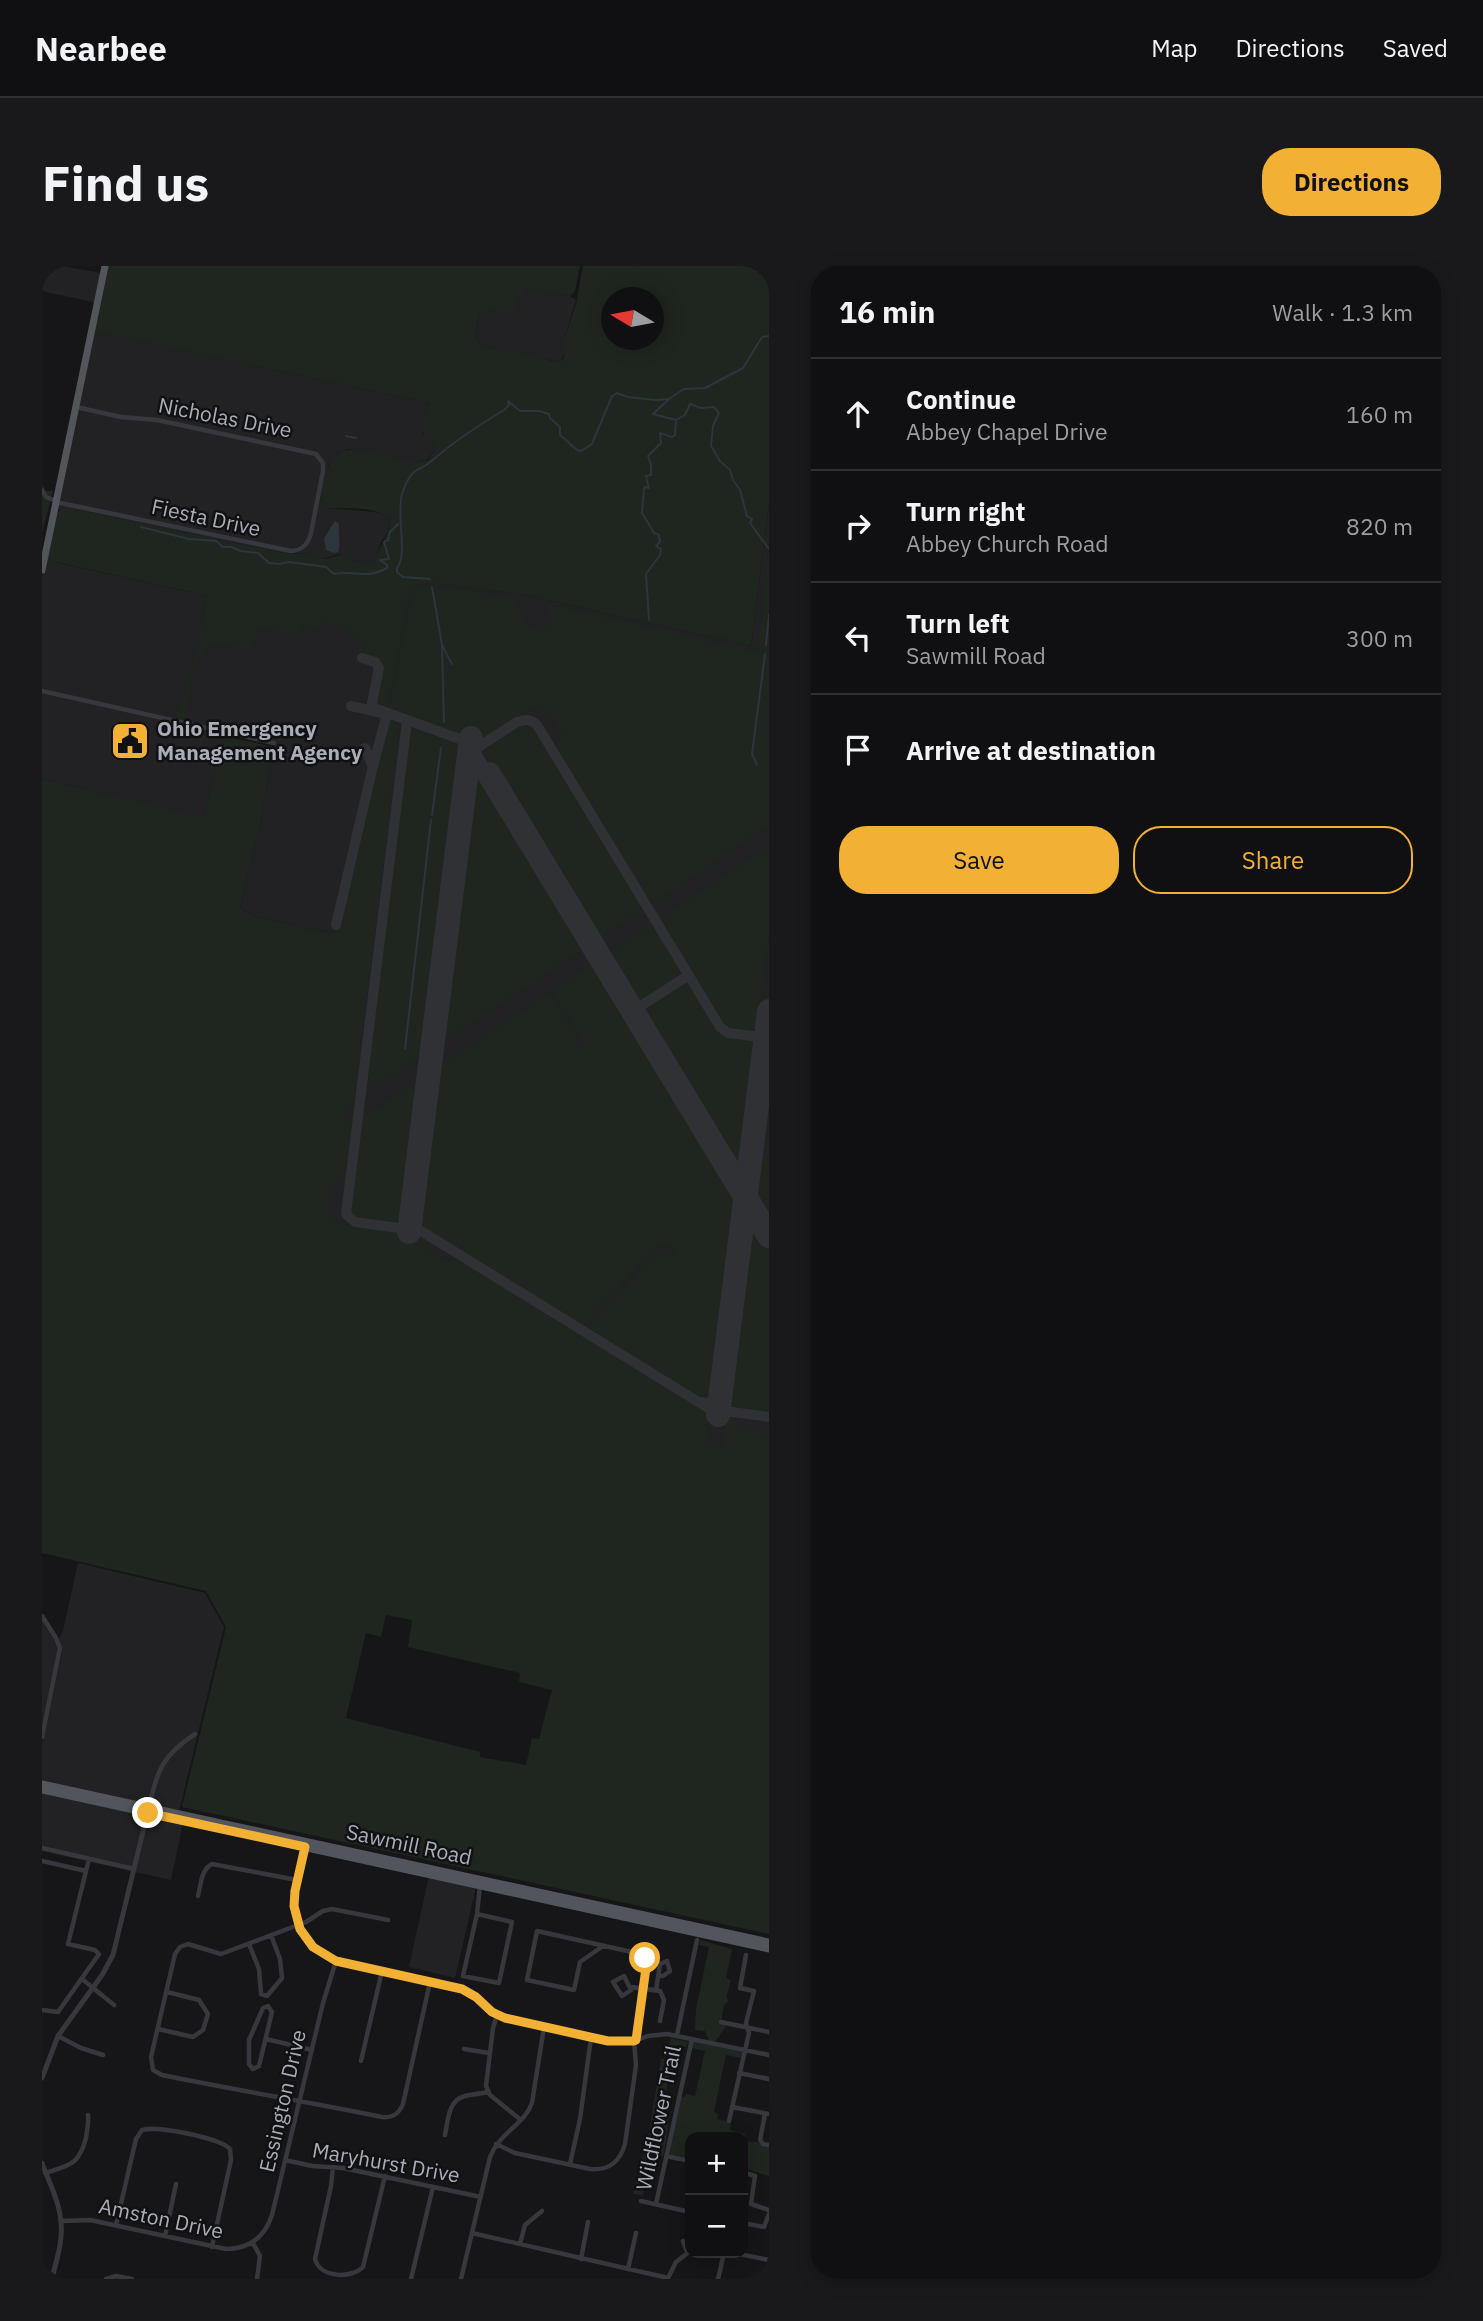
<!DOCTYPE html>
<meta charset="utf-8">
<style>
body{margin:0;font-family:"IBM Plex Sans",sans-serif;background:#19191b;color:#f1f3f6}
.controls{position:absolute;right:21px;bottom:21px;display:grid;overflow:hidden;border-radius:14px;box-shadow:0 4px 18px #0003}
.controls button{width:63px;height:63px;display:grid;place-items:center;padding:0;border:0;border-bottom:2px solid #303032;background:#101012;color:#f1f3f6;font:35px sans-serif}
.compass{position:absolute;left:559px;top:21px;width:63px;height:63px;border-radius:50%;background:#101012;box-shadow:0 4px 18px #0003;rotate:280deg}
.stop{position:absolute;width:21px;height:21px;margin:-16px;border:5px solid #f2b134;border-radius:50%;background:#fff}
.stop.end{background:#f2b134;border-color:#fff;box-shadow:0 2px 7px #0008}
.list{margin:0;padding:0;list-style:none}
h2{display:flex;justify-content:space-between;align-items:center;height:91px;margin:0;padding:0 28px;font-size:30px}
h2 small{font-size:23px;font-weight:400;color:#9c9d9f}
.list li{display:grid;grid-template-columns:46px 1fr auto;gap:21px;align-items:center;box-sizing:border-box;height:112px;padding:0 28px;border-top:2px solid #303032}
.list b{display:block;font-size:26px;white-space:nowrap}
.list p{margin:0;font-size:23px;white-space:nowrap;color:#9c9d9f}
.list em{font-size:23px;font-style:normal;color:#9c9d9f}
.actions{display:flex;gap:14px;padding:21px 28px}
.actions a{flex:1;padding:16px 0;border:2px solid #f2b134;border-radius:28px;text-align:center;font-size:24px;color:#f2b134}
.actions .main{background:#f2b134;color:#111}
.icon{flex:none;width:38px;height:38px;fill:none;stroke:currentColor;stroke-width:2;stroke-linecap:round;stroke-linejoin:round}
.map{position:relative;flex:none;width:727px;height:2013px;overflow:hidden;border-radius:28px}
header{display:flex;align-items:center;gap:42px;box-sizing:border-box;height:98px;padding:0 35px;background:#101012;border-bottom:2px solid #303032}
header strong{font-size:33px}
nav{display:flex;gap:38px;margin-inline-start:auto;font-size:24px}
.intro{display:flex;align-items:center;justify-content:space-between;box-sizing:border-box;height:168px;padding:0 42px}
h1{margin:0;font-size:49px}
.button{padding:18px 32px;border-radius:28px;background:#f2b134;color:#111;font-size:24px;font-weight:700}
main{display:flex;gap:42px;padding:0 42px}
aside{flex:1;background:#101012;border-radius:28px;box-shadow:0 4px 18px #0003}
.map>svg:first-child{display:block}
.built{fill:#222225}
.green{fill:#1e261f;fill-rule:evenodd}
.water{fill:#2c353c}
.lines{fill:none;stroke-linecap:round;stroke-linejoin:round}
.stream{stroke:#2c353c;stroke-width:2}
.taxiway{stroke:#303135;stroke-width:10}
.runway{stroke:#303135;stroke-width:24}
.minor{stroke:#37383d;stroke-width:4.5}
.tertiary{stroke:#37383d;stroke-width:5}
.primary{stroke:#53555c;stroke-width:7}
.route{stroke:#f2b134;stroke-width:9}
.labels{text-anchor:middle;stroke-width:5;stroke-linejoin:round;paint-order:stroke}
.street-label{font-size:21px;fill:#a8adb8;stroke:#111113}
.poi-label{font-size:21px;font-weight:bold;fill:#a8adb8;stroke:#111113;text-anchor:start}
</style>
<header>
<strong>Nearbee</strong>
<nav><a>Map</a><a>Directions</a><a>Saved</a></nav>
</header>
<div class="intro"><h1>Find us</h1><a class="button">Directions</a></div>
<main>
<div class="map">
<svg width="727" height="2013" viewBox="0 0 727 2013">
<rect width="100%" height="100%" fill="#161618"/>
<!-- built -->
<path class="built" d="M0,0H21L64,8L52,65L387,137L380,168L391,178L393,184L385,194L369,196L307,183L295,188L286,199L279,234L286,242L333,246L344,249L348,253L346,266L339,276L333,296L328,298L316,296L298,288L281,293L263,288L242,287L26,243L18,244L12,241L55,37L0,25Z
M482,22L528,30L534,34L523,71V87L518,96L443,81L433,72L437,48L477,32Z
M727,236V1381L198,1067L284,666L211,650L198,642L217,565L233,475L183,463L162,552L0,513V310L6,288L13,296L165,330L154,389L168,334L362,313L483,329L709,380Z
M36,1297L163,1327L182,1361L137,1545L0,1516V1479L20,1386L17,1372L21,1365Z
M0,1350L17,1377L0,1471Z
M0,1527L141,1557L129,1614L0,1585Z
M387,1610L434,1621L413,1712L367,1701Z"/>
<!-- green -->
<path class="green" d="M65,0H538L533,25L528,30L483,23L480,33L476,32L473,49L448,43L447,50L437,48L433,72L443,81L478,87L515,96L521,94L523,87V71L534,38L541,0H727V236L709,380L483,329L382,316L371,322L366,333L351,416L344,443L334,436L340,401L336,394L322,388L324,375L309,372L304,363L298,362V359L281,355L279,364L265,359L260,360L258,370L216,361L210,385C199,382 183,376 172,378C153,381 147,434 143,451L136,452L134,448C137,434 148,426 142,412L149,410L165,330L10,295L6,291L15,246L23,242L242,287L263,288L284,293L301,288L313,295L331,297L346,266L348,253C335,240 303,242 286,242L281,240C277,230 281,217 284,207C296,158 354,203 386,194L393,184L391,178L384,175L380,164L387,137L51,65ZM570,32H612V74H570Z
M0,218L4,225H11L0,267Z
M727,282V559L615,635L605,634L516,486L520,467L509,448L490,442L440,473L435,474L347,444L369,332L376,321C392,318 460,328 473,337C482,344 479,358 491,363C500,367 508,360 512,352L506,346L504,338L715,386Z
M345,453C355,456 357,459 357,469L312,832L311,836L300,845L309,858L303,909L288,920L285,943L296,958L375,968L386,974L387,985L405,995L415,992L668,1148L664,1180L681,1182L685,1150L693,1151L698,1164L727,1168V1668L140,1541L184,1361L164,1325L0,1287V513L162,551L181,470L232,481L217,565L198,642L211,650L284,666L290,669L342,457ZM344,1349L370,1354L366,1381L478,1407L477,1416L510,1424L497,1473L490,1472L484,1499L438,1491V1486L304,1452L324,1367L339,1371Z
M481,459H490L599,638L598,644L562,669L554,668L445,488V481Z
M379,465L417,478L419,482L381,786L378,792L338,818L331,817L327,812L328,782L366,473L371,467Z
M434,510L438,511L539,675L537,686L412,769H406L402,766V761Z
M727,579V666L716,760L709,765L687,762L680,757L620,657L622,650Z
M605,661L612,662L638,703L637,711L600,733L591,731L568,693L569,685Z
M545,700L553,701L694,931L670,1129L663,1134L546,1062L617,983H623L625,990H633L630,978L616,979L541,1060L382,962L377,952L396,805L399,799L508,726L535,770L531,775L536,780L541,776L510,724Z
M641,719L648,720C656,733 669,762 681,769C692,775 705,770 714,779L699,898H693L602,748L605,741Z
M727,808V954L712,926Z
M365,821L372,822L375,827L360,953L354,956L313,952L308,944L319,853Z
M708,964H713L727,987V1146L691,1143L686,1136Z
M658,1674L690,1683L684,1712L689,1714L684,1732L687,1734L682,1739L679,1756L685,1759L673,1776L667,1775L663,1765L653,1764L654,1743L667,1681L657,1679Z
M629,1772L647,1776L644,1781L634,1779L620,1845L627,1847C626,1862 625,1873 621,1890L609,1889L601,1929L591,1928L606,1872L619,1793H624Z
M651,1775L701,1786L699,1792L684,1789L672,1846L676,1848L675,1853L689,1856L688,1864L703,1868L702,1875L714,1876L727,1881V1910L701,1902V1871H648V1893L627,1888L639,1830L643,1831L644,1828L653,1830L663,1785L650,1782Z"/>
<!-- water -->
<path class="water" d="M293,255L297,258C296,267 299,279 296,286L292,287L284,284L282,272Z"/>
<g class="lines">
<!-- stream -->
<path class="stream" d="M627,133L611,148L634,154L643,149L648,138L659,142L672,141L677,147L671,160L669,180L678,195L688,204L691,214L698,224L705,250L710,253L708,257L727,283
M304,170L314,172
M99,261L147,273L174,275L181,281H190L198,285L216,287L227,297L237,298L247,296L284,301L292,308C315,304 323,314 345,302V299L338,294L347,293L342,276L346,274L348,266L356,258
M388,313L361,311L355,306V302C366,290 354,247 360,228C362,221 367,210 373,205C377,202 383,201 387,197C410,177 435,160 462,144L467,139L466,135L478,145H497L507,148L508,152L518,161V169L535,184L539,185L550,178L570,130L575,127L586,131L613,134L627,133L642,123L663,122L701,102L720,71L727,70
M390,321L400,379L402,456
M607,354L604,308L618,289L619,283L614,280L618,276L617,269L612,267L600,247L602,223L603,221L607,222L604,210L609,209V199L606,190L619,177L618,167L630,171L633,169L634,155
M724,379L727,349
M401,381L410,398
M715,499L710,488L723,388
M390,549L399,482
M363,783L389,554"/>
<!-- taxiway -->
<path class="taxiway" d="M320,392L333,396L337,402L330,437L332,442L437,480
M365,455L304,948L313,956L379,965L668,1143L727,1151
M428,478L447,508
M323,482L330,499
M427,487L475,456C484,453 489,453 495,459L678,761L686,767L727,772
M294,659L331,500L345,448L309,440
M591,745L647,709
M658,1136L665,1137L678,1132"/>
<!-- runway -->
<path class="runway" d="M447,508L727,970
M367,966L429,472
M676,1149L727,745"/>
<!-- minor -->
<path class="minor" d="M0,224L4,231L14,235
M14,236L249,285C261,284 266,278 269,267L281,205V197L274,188L115,154L79,151L34,141
M0,425L232,477
M0,1350L14,1372L18,1382L0,1471
M107,1541C115,1504 121,1489 153,1468
M263,1579C252,1627 239,1670 294,1695L416,1722C434,1728 443,1744 460,1751L566,1775H592L606,1770L625,1768L727,1789
M0,1582L92,1603
M0,1595L44,1605
M156,1630C159,1618 159,1604 170,1598L255,1614
M435,1648L470,1656L457,1717L421,1710L435,1648L438,1620
M346,1654L290,1643L281,1645L264,1656L179,1688L146,1678L138,1681L133,1688L109,1791L111,1804L120,1809C193,1824 267,1836 340,1851C351,1852 357,1848 361,1838L388,1716
M207,1678L217,1703L219,1728L225,1730L240,1712L238,1693L229,1669
M561,1680L538,1696L532,1724L485,1714L495,1665L599,1688L604,1696L594,1774
M591,1687L603,1702
M582,1710L589,1724L580,1730L571,1716Z
M40,1713L72,1739
M589,1721L618,1725L622,1734L618,1755
M614,1724L618,1698L625,1695L628,1705L621,1710H616
M226,1740L230,1746L217,1800L211,1803L207,1798V1774L221,1742Z
M0,1744L16,1746L57,1688L53,1684L26,1678L47,1593
M455,1749L451,1762L444,1820L448,1829L479,1854
M679,1756L727,1766
M116,1763L151,1771L161,1764L166,1748L157,1734L125,1726
M635,1769L655,1674
M16,1770L39,1782L61,1789
M224,1773L270,1784
M422,1783L447,1787
M319,1795L340,1705
M697,1807L727,1813
M690,1841L727,1848
M723,1848L718,1874L721,1878L727,1879
M687,1855L707,1767L704,1757L712,1725L698,1722L704,1689
M403,1869C406,1855 406,1834 423,1830C430,1828 438,1828 446,1826
M454,1878L473,1887L548,1903C566,1905 578,1896 583,1878L594,1799L592,1775
M624,1890L648,1895
M243,1894L270,1900L301,1902L439,1931
M528,1898L538,1853L549,1772
M291,1901L289,1920L273,1993C278,2012 309,2013 321,2001L343,1910
M701,1906L713,1910L709,1938L727,1944
M3,1907C28,1899 37,1899 44,1872C45,1864 47,1857 46,1849
M599,1935L648,1946
M614,1938L650,1773
M19,1955L48,1954L184,1983C208,1983 223,1970 230,1949L281,1737L294,1695
M701,1957L722,1961L727,1948
M74,1959L94,1873L100,1864C114,1859 178,1872 188,1883L189,1894L170,1981
M430,1967L626,2012
M123,1970L134,1918
M641,1975L645,1986
M211,1977L218,1990L215,2013
M478,1978L483,1959L500,1945
M692,1987L727,1994
M539,1993L546,1956
M586,2003L594,1967
M0,2010L10,2012
M626,2012L634,1996L648,1985
M64,2013L74,2010L90,2013
M369,2013L391,1921
M419,2013L448,1891C458,1866 482,1859 490,1837L502,1761
M676,2013L682,1987
M726,2013L727,2009"/>
<!-- tertiary -->
<path class="tertiary" d="M0,1812L16,1770L60,1709L71,1689L106,1545
M0,1897C7,1916 18,1937 19,1957C21,1976 14,1995 10,2013"/>
<!-- primary -->
<path class="primary" d="M0,304L63,0
M0,1518L727,1676
M0,1524L727,1683"/>
</g>
<g class="lines">
<!-- route -->
<path class="route" d="M106,1547L263,1581L253,1625L252,1640L258,1663L271,1681L294,1695L420,1723L434,1731L450,1746L463,1752L566,1775H592L594,1774L604,1702L603,1692"/>
</g>
<!-- icons -->
<defs>
<symbol id="civic-square" viewBox="-11 -11 22 22"><rect x="-9" y="-9" width="18" height="18" rx="4" fill="#f2b134" stroke="#111113"/><path d="M-.6-6.5H3V-4.5H.6V-3L4-1V1h2V6H-6V1h2V-1L-.6-3ZM-1.2 2.5V6h2.4V2.5Z" fill="#111"/></symbol>
</defs>
<g fill-rule="evenodd">
<use href="#civic-square" x="66" y="453" width="44" height="44"/>
</g>
<g class="labels">
<!-- street labels -->
<g class="street-label">
<text transform="translate(183 152) rotate(11)" y="7">Nicholas Drive</text>
<text transform="translate(164 252) rotate(12)" y="7">Fiesta Drive</text>
<text transform="translate(367 1579) rotate(12)" y="7">Sawmill Road</text>
<text transform="translate(241 1835) rotate(-77)" y="7">Essington Drive</text>
<text transform="translate(617 1852) rotate(-78)" y="7">Wildflower Trail</text>
<text transform="translate(344 1897) rotate(10)" y="7">Maryhurst Drive</text>
<text transform="translate(119 1953) rotate(12)" y="7">Amston Drive</text>
</g>
<!-- poi labels -->
<g class="poi-label">
<text x="115" y="470">Ohio Emergency<tspan x="115" dy="24">Management Agency</tspan></text>
</g>
</g>
</svg>
<div class="controls">
<button>+</button>
<button>−</button>
</div>
<svg class="compass" viewBox="-18 -18 36 36"><path d="M0-13l5 13h-10z" fill="#e53935"/><path d="M0 13l5-13h-10z" fill="#9c9d9f"/></svg>
<div class="stop" style="left:603px;top:1692px"></div>
<div class="stop end" style="left:106px;top:1547px"></div>
</div>
<aside>
<h2>16 min<small>Walk · 1.3 km</small></h2>
<ul class="list">
<li><svg class="icon" aria-label="ahead" viewBox="0 0 24 24"><path d="M12 20V5M6 11l6-6 6 6"/></svg><div><b>Continue</b><p>Abbey Chapel Drive</p></div><em>160 m</em></li>
<li><svg class="icon" aria-label="right" viewBox="0 0 24 24"><path d="M7 20v-9h11M14 6l5 5-5 5"/></svg><div><b>Turn right</b><p>Abbey Church Road</p></div><em>820 m</em></li>
<li><svg class="icon" aria-label="left" viewBox="0 0 24 24"><path d="M17 20v-9H6M10 6l-5 5 5 5"/></svg><div><b>Turn left</b><p>Sawmill Road</p></div><em>300 m</em></li>
<li><svg class="icon" aria-label="arrive" viewBox="0 0 24 24"><path d="M6 21V4h12l-3 4 3 4H6"/></svg><div><b>Arrive at destination</b></div></li>
</ul>
<div class="actions"><a class="main">Save</a><a>Share</a></div>
</aside>
</main>
